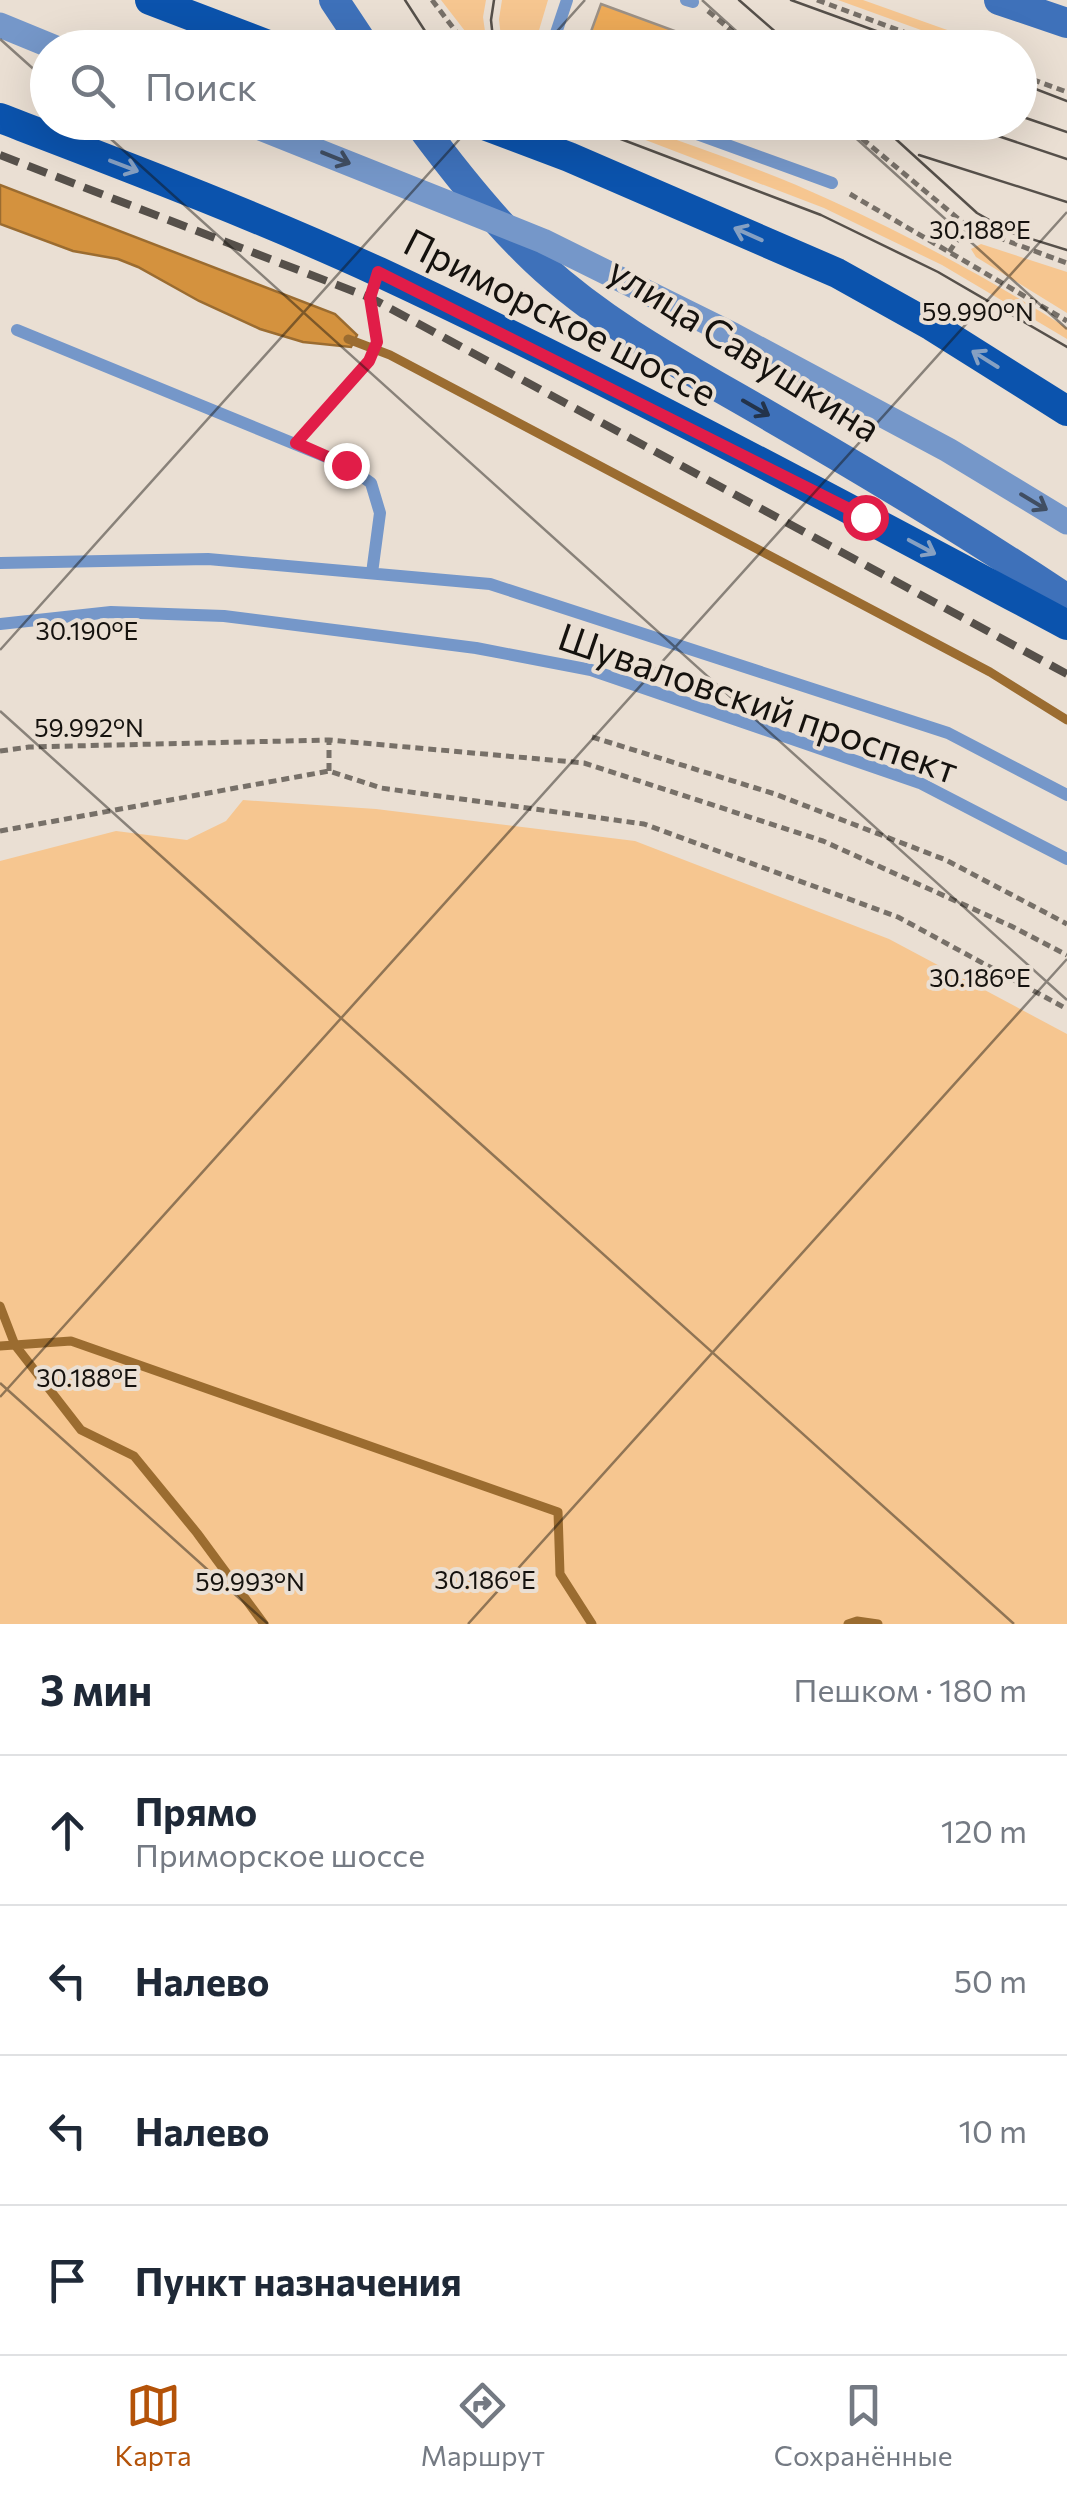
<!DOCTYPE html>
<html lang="ru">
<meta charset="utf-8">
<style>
body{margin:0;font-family:Commissioner,sans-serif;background:#f2f2f3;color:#1f2937}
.stop{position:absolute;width:30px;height:30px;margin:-22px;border:8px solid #e11d48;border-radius:50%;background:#fff}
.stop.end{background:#e11d48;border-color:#fff;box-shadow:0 2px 10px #0008}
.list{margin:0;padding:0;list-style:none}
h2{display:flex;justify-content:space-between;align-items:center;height:130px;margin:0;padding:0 40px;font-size:42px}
h2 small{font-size:32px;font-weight:400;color:#747a83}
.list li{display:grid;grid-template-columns:65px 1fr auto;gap:30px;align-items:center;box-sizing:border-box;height:150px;padding:0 40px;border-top:2px solid #e0e1e3}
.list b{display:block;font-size:38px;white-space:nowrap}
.list p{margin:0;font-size:32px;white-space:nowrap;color:#747a83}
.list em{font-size:32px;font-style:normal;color:#747a83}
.icon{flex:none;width:55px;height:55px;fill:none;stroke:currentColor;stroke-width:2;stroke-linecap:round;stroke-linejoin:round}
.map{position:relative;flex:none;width:1067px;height:1624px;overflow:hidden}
.search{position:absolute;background:#fff;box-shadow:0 10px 40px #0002;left:30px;right:30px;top:30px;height:110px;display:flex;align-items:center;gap:25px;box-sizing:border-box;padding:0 35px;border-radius:55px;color:#747a83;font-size:38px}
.sheet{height:730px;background:#fff}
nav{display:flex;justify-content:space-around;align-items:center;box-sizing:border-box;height:140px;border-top:2px solid #e0e1e3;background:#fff;font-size:28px;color:#747a83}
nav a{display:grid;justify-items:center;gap:5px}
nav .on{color:#b45309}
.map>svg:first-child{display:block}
.green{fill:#f6c690}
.water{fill:#d4923e;stroke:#9b6c30;stroke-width:2.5}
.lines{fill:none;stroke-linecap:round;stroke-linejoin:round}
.stream{stroke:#9b6c30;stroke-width:9}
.building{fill:#eeab58;stroke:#9c9186;stroke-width:2.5}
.path{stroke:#777068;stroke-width:5;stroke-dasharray:8 5;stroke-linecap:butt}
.lane{stroke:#7597c9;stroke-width:12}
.street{stroke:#7597c9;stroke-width:25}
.secondary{stroke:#3e71ba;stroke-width:30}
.primary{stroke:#0b53ad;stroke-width:30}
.tram{stroke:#56504a;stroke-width:2.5}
.rail{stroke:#56504a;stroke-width:8;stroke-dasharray:20 10;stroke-linecap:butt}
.street-bridge{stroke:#7597c9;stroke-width:25}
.oneway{stroke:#404e62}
.oneway2{stroke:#86a0c2}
.oneway3{stroke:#23334a}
.route{stroke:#e11d48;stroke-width:12}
.ticks{fill:none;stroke:#15120e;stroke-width:2.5;stroke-opacity:0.45}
.labels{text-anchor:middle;stroke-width:8;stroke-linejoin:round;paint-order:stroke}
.street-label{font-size:38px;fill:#15120e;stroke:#eadfd3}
.ticks-label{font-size:25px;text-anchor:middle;fill:#15120e;stroke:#eadfd3;stroke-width:8;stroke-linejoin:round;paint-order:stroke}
</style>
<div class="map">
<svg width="1067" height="1624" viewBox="0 0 1067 1624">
<rect width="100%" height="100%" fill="#eadfd3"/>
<!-- green -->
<path class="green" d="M441,0H486L483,17L487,46L465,31Z
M502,0H548L534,47H502L499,19Z
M838,0H863L995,47H968Z
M601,123H629C696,147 765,170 830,200C912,237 991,280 1067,328V339L942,265L824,208Z
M981,244L1067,272V313L976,257L971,249Z
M243,800L376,809L635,841L889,939L1067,1034V1624H0V861L116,831L187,840L226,821Z"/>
<!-- water -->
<path class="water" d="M0,185L335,314L357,335L351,347L303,342L260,329L199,301L138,267L118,259L73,251L0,224Z"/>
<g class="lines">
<!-- stream -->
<path class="stream" d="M348,339L390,355L990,672L1067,720
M0,1306L15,1345L81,1430L134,1456L197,1533L264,1624
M0,1346L71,1341L558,1512L560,1574L592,1624
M848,1624L857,1621L878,1624"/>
</g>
<!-- building -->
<path class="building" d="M601,4L716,46V48H585Z"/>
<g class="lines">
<!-- path -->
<path class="path" d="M432,0L460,37L474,48
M817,0L947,48
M708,11L752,48
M1020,75L1067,92
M842,122L967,226L1067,263
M850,194L1067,321
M949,252L967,226
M308,430L369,361L377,342L371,301
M592,737L775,794L946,860L1067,924
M0,751L29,747L329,740L584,763L823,841L1011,926L1067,955
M329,771V740
M0,831L329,771L381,788L644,824L898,917L1067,1009"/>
<!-- lane -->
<path class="lane" d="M686,0L693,2
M551,48L567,0
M664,122L832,183
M17,330L346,465L371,483L380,513L372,573
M0,563L208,559L490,584L948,733L1067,795
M0,624L111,612L224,616L476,648L591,670L920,783L1067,859"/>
<!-- street -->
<path class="street" d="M0,25L56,48"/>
<!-- secondary -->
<path class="secondary" d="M334,0L366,48
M999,0L1067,23
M418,122C454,171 492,219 536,261C606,327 694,372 776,420C875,477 972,536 1067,599"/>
<!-- primary -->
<path class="primary" d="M150,0L276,48
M0,118C128,167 255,215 379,272C613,381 840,504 1067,625
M476,122L569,157L837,273L932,326L1067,411"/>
<!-- tram -->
<path class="tram" d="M405,0L436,48
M739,0L794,48
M791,0L923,48
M494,48L491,20L494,0
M1020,83L1067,101
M1020,116L1067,132
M576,122L821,215L938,272L1067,347
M877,122L977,213L1012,233L1067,250
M956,122L1067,159
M919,155L1067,202"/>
<!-- rail -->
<path class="rail" d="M0,155L371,298L1067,674"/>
<!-- street-bridge -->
<path class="street-bridge" d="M245,122L543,241L733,335L948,450L1067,522"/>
</g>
<!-- one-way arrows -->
<defs><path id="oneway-shaft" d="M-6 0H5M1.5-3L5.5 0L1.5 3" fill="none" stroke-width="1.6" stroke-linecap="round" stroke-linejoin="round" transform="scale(2.5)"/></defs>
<g class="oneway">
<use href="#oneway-shaft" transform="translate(336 158) rotate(22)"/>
<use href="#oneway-shaft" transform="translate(1034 502) rotate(31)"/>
</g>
<g class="oneway2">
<use href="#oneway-shaft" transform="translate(124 166) rotate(21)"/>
<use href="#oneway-shaft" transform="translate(748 234) rotate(-156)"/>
<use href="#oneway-shaft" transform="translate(985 359) rotate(-148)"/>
<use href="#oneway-shaft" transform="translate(922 547) rotate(28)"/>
</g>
<use class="oneway3" href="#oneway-shaft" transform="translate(756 408) rotate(30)"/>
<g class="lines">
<!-- route -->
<path class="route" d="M346,465L296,443L369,361L377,342L370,298L378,272L865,517"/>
</g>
<!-- ticks -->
<path class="ticks" d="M702,0L755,48M0,39L48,82M542,48L585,0M92,122L1067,1000M838,122L1067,329M0,650L475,122M0,711L1014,1624M0,1383L268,1624M0,1397L1067,212M468,1624L1067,959"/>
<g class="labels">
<!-- street labels -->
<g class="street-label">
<text transform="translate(560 318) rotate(27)" y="13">Приморское шоссе</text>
<text transform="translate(744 350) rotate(32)" y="13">улица Савушкина</text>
<text transform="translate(758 704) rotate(19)" y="13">Шуваловский проспект</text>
</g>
</g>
<g class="ticks-label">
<text x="980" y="239">30.188°E</text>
<text x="978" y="321">59.990°N</text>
<text x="87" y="640">30.190°E</text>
<text x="89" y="737">59.992°N</text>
<text x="980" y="987">30.186°E</text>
<text x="87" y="1387">30.188°E</text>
<text x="485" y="1589">30.186°E</text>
<text x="250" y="1591">59.993°N</text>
</g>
</svg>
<div class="stop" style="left:865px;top:517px"></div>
<div class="stop end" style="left:346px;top:465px"></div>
<div class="search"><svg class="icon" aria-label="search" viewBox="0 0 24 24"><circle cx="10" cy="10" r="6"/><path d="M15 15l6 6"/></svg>Поиск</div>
</div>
<section class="sheet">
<h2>3 мин<small>Пешком · 180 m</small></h2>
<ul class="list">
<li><svg class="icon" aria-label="ahead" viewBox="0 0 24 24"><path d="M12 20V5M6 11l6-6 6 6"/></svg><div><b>Прямо</b><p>Приморское шоссе</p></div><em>120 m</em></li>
<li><svg class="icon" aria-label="left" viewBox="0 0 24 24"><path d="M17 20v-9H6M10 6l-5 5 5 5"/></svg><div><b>Налево</b></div><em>50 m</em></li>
<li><svg class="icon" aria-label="left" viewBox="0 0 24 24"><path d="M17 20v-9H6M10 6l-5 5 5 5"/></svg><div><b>Налево</b></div><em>10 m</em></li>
<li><svg class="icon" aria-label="arrive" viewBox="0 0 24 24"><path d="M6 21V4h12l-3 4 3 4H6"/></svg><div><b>Пункт назначения</b></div></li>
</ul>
</section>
<nav>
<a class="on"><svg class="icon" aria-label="map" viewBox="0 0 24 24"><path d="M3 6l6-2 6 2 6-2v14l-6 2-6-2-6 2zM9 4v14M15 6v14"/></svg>Карта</a>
<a><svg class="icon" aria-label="directions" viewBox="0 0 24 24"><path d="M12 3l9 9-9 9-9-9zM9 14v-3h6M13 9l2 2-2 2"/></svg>Маршрут</a>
<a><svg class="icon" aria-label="saved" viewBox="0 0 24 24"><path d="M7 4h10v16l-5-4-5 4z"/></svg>Сохранённые</a>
</nav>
